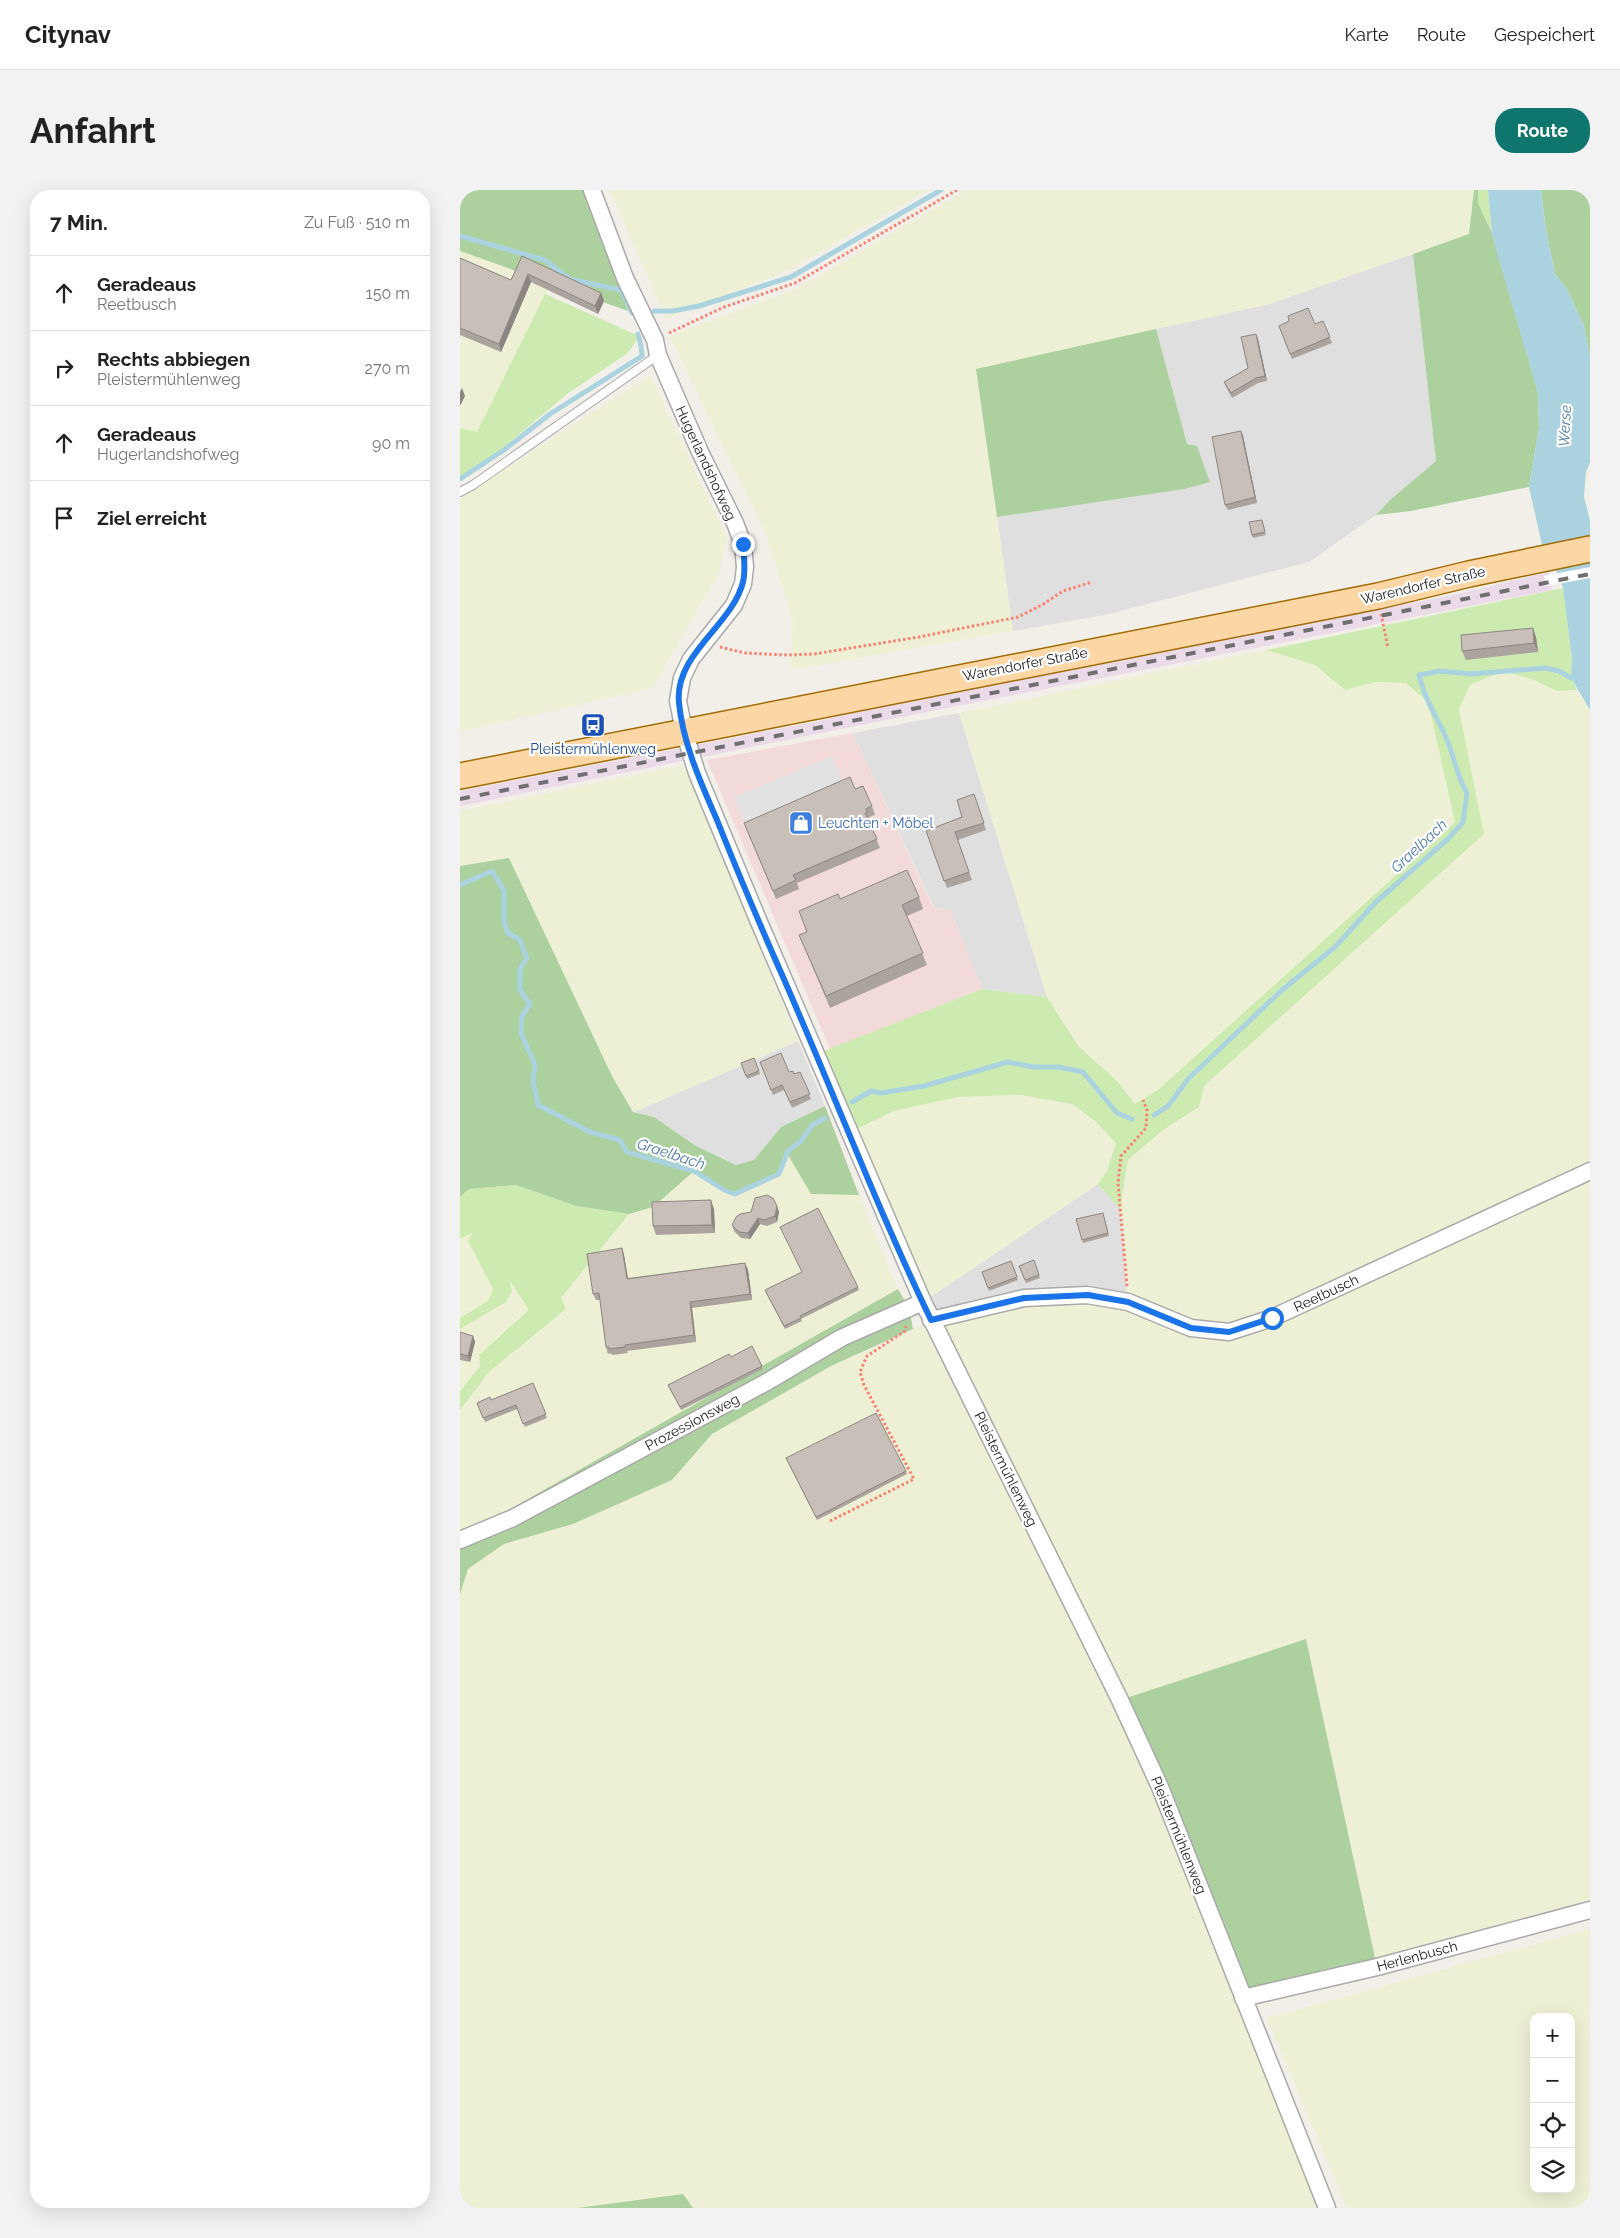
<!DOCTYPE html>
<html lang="de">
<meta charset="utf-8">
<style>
body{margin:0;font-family:Raleway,sans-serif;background:#f2f2f2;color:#222}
.controls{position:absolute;right:15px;bottom:15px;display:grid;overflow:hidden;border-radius:10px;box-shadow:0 5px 20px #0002}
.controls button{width:45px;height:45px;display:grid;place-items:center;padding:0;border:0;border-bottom:1px solid #e0e0e0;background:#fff;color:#222;font:25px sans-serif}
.stop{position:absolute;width:15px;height:15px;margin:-11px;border:4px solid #1a73e8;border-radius:50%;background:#fff}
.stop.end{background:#1a73e8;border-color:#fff;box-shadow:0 1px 5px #0008}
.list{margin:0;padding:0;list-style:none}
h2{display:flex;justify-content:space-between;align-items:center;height:65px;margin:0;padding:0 20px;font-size:21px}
h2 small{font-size:16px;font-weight:400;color:#767676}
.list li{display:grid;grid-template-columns:32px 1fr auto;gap:15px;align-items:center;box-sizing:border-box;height:75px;padding:0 20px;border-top:1px solid #e0e0e0}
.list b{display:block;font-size:19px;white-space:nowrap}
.list p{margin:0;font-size:16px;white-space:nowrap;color:#767676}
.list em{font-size:16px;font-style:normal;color:#767676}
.icon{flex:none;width:28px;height:28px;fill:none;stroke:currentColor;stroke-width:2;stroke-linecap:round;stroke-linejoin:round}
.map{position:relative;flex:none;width:1130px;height:2018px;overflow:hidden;border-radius:20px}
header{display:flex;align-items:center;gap:30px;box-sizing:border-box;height:70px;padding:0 25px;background:#fff;border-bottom:1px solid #e0e0e0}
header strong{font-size:24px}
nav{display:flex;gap:28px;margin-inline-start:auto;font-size:18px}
.intro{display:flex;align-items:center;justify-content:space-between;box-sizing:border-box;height:120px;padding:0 30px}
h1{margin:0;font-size:35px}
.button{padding:12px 22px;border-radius:20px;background:#0f766e;color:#fff;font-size:18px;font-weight:700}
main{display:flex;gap:30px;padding:0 30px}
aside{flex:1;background:#fff;border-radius:20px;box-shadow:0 5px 20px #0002}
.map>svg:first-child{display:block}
.residential{fill:#e0dfdf}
.commercial{fill:#f2dad9}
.industrial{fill:#ebdbe8}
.farmland{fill:#eef0d5;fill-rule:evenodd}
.grass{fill:#cdebb0}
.forest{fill:#add19e}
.parking{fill:#e2e2e2}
.water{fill:#aad3df}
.pier{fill:#fff}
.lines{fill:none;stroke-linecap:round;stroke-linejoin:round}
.stream{stroke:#aad3df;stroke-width:5}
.service-casing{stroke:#a9a9a9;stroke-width:10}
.minor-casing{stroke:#a9a9a9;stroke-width:19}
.primary-casing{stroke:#a06b00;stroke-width:28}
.path{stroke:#fa8072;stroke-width:3;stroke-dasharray:2.5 2.5;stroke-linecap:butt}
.service{stroke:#fff;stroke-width:8}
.minor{stroke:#fff;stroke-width:16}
.primary{stroke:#fcd6a4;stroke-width:25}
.rail{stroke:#707070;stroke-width:4;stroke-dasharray:10 10;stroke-linecap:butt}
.wall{fill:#aba49e}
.shaded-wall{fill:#8b8681}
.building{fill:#c7bfb8;stroke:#8b8681}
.route{stroke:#1a73e8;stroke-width:6}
.labels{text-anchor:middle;stroke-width:4.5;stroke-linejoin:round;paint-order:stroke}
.street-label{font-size:14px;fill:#222;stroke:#fff}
.transit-label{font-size:14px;fill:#164399;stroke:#fff}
.shop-label{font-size:14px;fill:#366cbe;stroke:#fff;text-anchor:start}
.water-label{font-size:15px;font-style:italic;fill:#4a7aab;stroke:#fff}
</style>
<header>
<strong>Citynav</strong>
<nav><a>Karte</a><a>Route</a><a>Gespeichert</a></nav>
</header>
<div class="intro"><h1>Anfahrt</h1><a class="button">Route</a></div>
<main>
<aside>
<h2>7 Min.<small>Zu Fuß · 510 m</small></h2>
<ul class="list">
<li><svg class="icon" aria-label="ahead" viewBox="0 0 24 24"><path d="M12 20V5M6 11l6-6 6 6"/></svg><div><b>Geradeaus</b><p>Reetbusch</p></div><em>150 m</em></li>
<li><svg class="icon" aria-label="right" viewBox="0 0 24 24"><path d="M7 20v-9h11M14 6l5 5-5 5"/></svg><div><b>Rechts abbiegen</b><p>Pleistermühlenweg</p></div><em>270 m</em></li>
<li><svg class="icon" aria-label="ahead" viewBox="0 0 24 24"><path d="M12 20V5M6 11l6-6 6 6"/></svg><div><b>Geradeaus</b><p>Hugerlandshofweg</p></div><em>90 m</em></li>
<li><svg class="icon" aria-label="arrive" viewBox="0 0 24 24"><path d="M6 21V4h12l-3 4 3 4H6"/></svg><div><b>Ziel erreicht</b></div></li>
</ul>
</aside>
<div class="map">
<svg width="1130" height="2018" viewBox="0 0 1130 2018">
<rect width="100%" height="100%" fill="#f2efe9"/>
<!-- residential -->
<path class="residential" d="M953,64L976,271L930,310L916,325L849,372L645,425L553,441L516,179L809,114Z
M499,523L587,807L522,799L491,721L474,717L393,543Z
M338,851L365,916L321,937L294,970L276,975L236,956L194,927L174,922Z
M638,994L660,1019L668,1112L471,1130L463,1112Z"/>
<!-- commercial -->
<path class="commercial" d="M393,543L473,717L491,721L522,799L370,859L247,570Z"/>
<!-- industrial -->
<path class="industrial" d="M1089,382L1092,400L391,537L0,616V601L364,530L380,524L993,405Z"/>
<!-- farmland -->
<path class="farmland" d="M150,0H468L327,81L206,129Z
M507,0H1014L1009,44L809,114L517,179L553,441L330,480L333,432L305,341L209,146L338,98Z
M0,61L91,94L17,243L0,238Z
M190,185L266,346L259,383L193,498L0,542V309Z
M806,460L855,475L885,500L916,492L946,493L968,512L995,632L699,899L675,914L657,891L618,856L587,807L499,523Z
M1043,481L1074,490L1097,501L1117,500L1130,520V1717L917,1777L846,1449L660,1510L867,2018H233L223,2004L117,2018H0V1404L8,1379L44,1354L113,1334L212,1290L252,1244L371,1176L429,1152L471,1130L564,1108L668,1112L660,1019L668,970L703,940L738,917L744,896L1024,644L999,519L1010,495Z
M224,575L338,851L174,922L152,886L49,668L0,676V621Z
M561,905L612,914L635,931L656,953L647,981L638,994L463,1112L390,942L434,921L498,907Z
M328,964L351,1004L399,1005L438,1099L13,1340L0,1341V1220L29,1182L106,1119L101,1108L169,1024L193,1017L234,981L264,1000Z
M13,1042L48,1087L69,1120L20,1165V1176L0,1201V1049Z
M1130,1739V2018H887L807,1828ZM1074,1827H1111V1999H1074Z"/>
<!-- grass -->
<path class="grass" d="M1018,0H1028L1032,43L1018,13Z
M85,104L179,146L168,163L107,204L12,284L0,290V238L17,242Z
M1103,398L1112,469L1111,488L1117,500L1097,501L1074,490L1043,481L1010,495L999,519L1024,644L744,896L739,917L703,940L668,970L660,1019L638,994L647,981L656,953L635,931L612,914L561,905L498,907L434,921L390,942L356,864L522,799L587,807L618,856L657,891L675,914L699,899L995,632L968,512L946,493L916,492L885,500L855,475L806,460Z
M56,995L116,1016L169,1024L101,1108L106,1119L29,1182L0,1220V1201L20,1176L19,1165L69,1120L49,1089L52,1101L46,1112L0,1139V1128L28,1111L33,1099L8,1051L12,1043L0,1049V1007L9,999Z"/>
<!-- forest -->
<path class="forest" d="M0,0H124L168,121L0,61Z
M1014,0H1018V13L1032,43L1078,203L1079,238L1069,297L951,321L916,325L930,310L976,271L953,64L1009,44Z
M1081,0H1130V168L1124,136L1107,99L1095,84L1086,40Z
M696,139L727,254L737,256L750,292L724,299L537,327L516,179Z
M49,668L152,886L173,922L194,927L236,956L276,975L294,970L321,937L365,916L399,1005L351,1004L328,965L319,984L275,1004L264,1000L234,981L193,1017L169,1024L116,1016L56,995L9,999L0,1007V676Z
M438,1099L449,1118L453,1139L371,1176L252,1244L212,1290L113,1334L44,1354L8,1379L0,1404V1341L13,1340Z
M846,1449L917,1777L783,1808L660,1510Z
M223,2004L233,2018H117Z"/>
<!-- parking -->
<path class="parking" d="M372,566L383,591L285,633L274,607Z"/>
<!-- water -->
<path class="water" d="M1028,0H1081L1086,40L1095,84L1107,99L1124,136L1130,168V272L1126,282L1124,307L1130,331V520L1111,488L1112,469L1103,398L1098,384L1084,364L1069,297L1079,238L1078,203L1039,70L1032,43Z"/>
<!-- pier -->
<path class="pier" d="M1130,377V388L1086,396L1084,386Z"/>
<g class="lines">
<!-- stream -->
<path class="stream" d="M0,46L85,70L109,89L161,100L172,123
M194,121H213L239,116L331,87L481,0
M0,289L44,260L90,224L182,166L181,156L178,144
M0,695L32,681L44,701V732L48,743L60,750L67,768L60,779V800L70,814L62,826L61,843L75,875L73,890L78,915L130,942L160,950L167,962L234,981L264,1000L275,1004L319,984L328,961L341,951L352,935L365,928
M392,912L411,901L421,903L464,896L548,872L573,877H598L623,882L657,923L672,929
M694,925L708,916L728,889L822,800L875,757L916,712L989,648L1003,632L1007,603C997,587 995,570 988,552C979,530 964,509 959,485L980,481L1011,484L1085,478L1099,481L1111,488L1130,487"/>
<defs>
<path id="service" d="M0,302L13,295L198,165"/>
<path id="minor" d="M132,0L165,88L195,150L198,165L240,262L275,333L283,354L285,377L283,394L274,415L231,469L222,488L218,511L224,541L237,583L299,732L463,1112L660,1510L700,1597L867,2018
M471,1130L564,1108L627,1105L668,1112L731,1138L769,1142L812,1128L1130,981
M0,1350L53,1328L305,1193L381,1148L463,1112
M783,1808L917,1777L1130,1720"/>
<path id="primary" d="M0,586L918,406L1009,384L1130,359"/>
</defs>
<!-- service casing -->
<use href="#service" class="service-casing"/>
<!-- minor casing -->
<use href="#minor" class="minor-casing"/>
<!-- primary casing -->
<use href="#primary" class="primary-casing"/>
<!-- path -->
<path class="path" d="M209,143L264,117L335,93L497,0
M921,424L928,458
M260,457L285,463L327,465L354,464L459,447L558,427L582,415L603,401L632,392
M667,1096L658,993L661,966L686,938L687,920L683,910
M370,1331L454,1289L404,1195L400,1182L407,1166L445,1141L446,1136"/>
<!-- service -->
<use href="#service" class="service"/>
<!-- minor -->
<use href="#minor" class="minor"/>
<!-- primary -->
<use href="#primary" class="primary"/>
<!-- rail -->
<path class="rail" d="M0,609L1130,384"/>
</g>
<!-- wall -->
<path class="wall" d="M62,66L141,103L144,111L138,124L71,92L41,162L0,145V68L51,90Z
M863,131L872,153L832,169L819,136L855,134Z
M796,144L798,149L807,191L798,193L772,208L766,197L764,192L788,178Z
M781,241L783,246L797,313L768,320L765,315Z
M802,330L806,345L793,348L792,345Z
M1076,447L1078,462L1006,470L1002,461Z
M395,599L412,616L415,625L409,627L410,630L409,631L420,658L337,693L339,699L316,709L284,633Z
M514,604L526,640L498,650L512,690L487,698L466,641L502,627Z
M459,707L463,719L447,726L467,775L370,818L339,745L347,742L339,721L380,709Z
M294,868L300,884L287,889L281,873Z
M300,872L334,884L340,882L351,909L332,918L324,900L313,905Z
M317,1016L319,1022L317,1032L307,1036L300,1034L290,1049L281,1048L274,1041L272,1035L291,1022Z
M254,1019L255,1043L196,1045L193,1036Z
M643,1023L649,1046L623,1053L622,1050Z
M162,1058L164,1065L168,1088L285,1073L288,1080L292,1110L232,1118L236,1152L167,1161L168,1163L152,1165L151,1163L148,1164L146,1157L140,1110H136L133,1104Z
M574,1070L580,1088L566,1093L559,1076Z
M551,1071L558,1090L529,1101L522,1082Z
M398,1097L399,1100L341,1129L342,1131L325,1139L306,1103Z
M0,1142L13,1146L15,1152L10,1172L0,1170Z
M271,1167L302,1176L303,1179L221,1220L208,1195Z
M73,1193L87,1228L65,1237L57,1219L25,1232L17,1213L31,1210Z
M326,1268L446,1281L447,1284L357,1330Z"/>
<!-- shaded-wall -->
<path class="shaded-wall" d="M68,84L71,92L41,162L39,154Z
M141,103L144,111L138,124L135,116Z
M796,144L798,149L807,191L805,186Z
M2,198L5,206L0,216V202Z
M781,241L783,246L797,313L795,307Z
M1073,438L1076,447L1078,462L1074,453Z
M251,1010L254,1019L255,1043L252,1035Z
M317,1016L319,1022L317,1032L315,1026Z
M298,1028L300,1034L290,1049L288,1043Z
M162,1058L164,1065L169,1095L167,1089Z
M285,1073L288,1080L292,1110L290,1104Z
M230,1112L232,1118L236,1152L234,1145Z
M13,1146L15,1152L10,1172L8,1166Z"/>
<!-- building -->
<path class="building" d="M62,66L141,103L135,116L68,84L39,154L0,138V68L51,90Z
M848,118L855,134L863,131L870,147L830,164L819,136L829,131L828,126Z
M796,144L805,186L796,188L771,203L764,192L788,178L781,147Z
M781,241L795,307L765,315L752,247Z
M802,330L805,342L792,345L789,332Z
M1073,438L1074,453L1002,461L1001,445Z
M390,587L395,599L403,596L412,616L406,619L407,622L405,623L417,649L333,685L336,690L313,701L284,633Z
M514,604L524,633L495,642L509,682L484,691L466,641L502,627L497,610Z
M447,680L459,707L442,715L463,763L366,806L339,745L347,742L339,721L378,704L380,709Z
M321,863L329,882L333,881L334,884L340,882L350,904L330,912L322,895L311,900L300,872Z
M294,868L299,881L286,886L281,873Z
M307,1005L313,1008L317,1016L315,1026L304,1030L298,1028L288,1043L279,1042L272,1035L276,1027L280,1024L291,1022L295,1008Z
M251,1010L252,1035L193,1036L192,1012Z
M358,1018L398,1097L340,1126L341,1128L324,1136L305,1100L342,1082L320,1037Z
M643,1023L648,1043L622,1050L616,1029Z
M162,1058L167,1089L285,1073L290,1104L230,1112L234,1145L165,1155V1157L149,1159V1157H146L139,1103L133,1104L127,1064Z
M574,1070L579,1085L565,1090L559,1076Z
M551,1071L557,1087L528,1098L522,1082Z
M0,1142L13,1146L8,1166L0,1164Z
M292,1156L302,1176L220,1217L208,1195L269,1164L271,1167Z
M73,1193L86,1224L63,1234L56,1215L23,1228L17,1213L30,1207L31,1210Z
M416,1223L446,1281L356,1327L326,1268Z"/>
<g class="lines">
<!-- route -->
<path class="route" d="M283,354C284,367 286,379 283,392C272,436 214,464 219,513C223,554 241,593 257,630C278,683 300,735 323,787C373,901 417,1018 471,1130L564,1108L628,1105L668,1112L731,1138L769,1142L812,1128"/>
</g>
<!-- icons -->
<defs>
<symbol id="bus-square" viewBox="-11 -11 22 22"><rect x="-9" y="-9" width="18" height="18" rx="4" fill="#1a4fb4" stroke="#fff"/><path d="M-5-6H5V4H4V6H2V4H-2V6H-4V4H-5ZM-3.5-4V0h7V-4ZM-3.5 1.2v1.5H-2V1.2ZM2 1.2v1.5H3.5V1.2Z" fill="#fff"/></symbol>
<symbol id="shop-square" viewBox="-11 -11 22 22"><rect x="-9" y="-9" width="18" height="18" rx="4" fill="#3f7fe0" stroke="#fff"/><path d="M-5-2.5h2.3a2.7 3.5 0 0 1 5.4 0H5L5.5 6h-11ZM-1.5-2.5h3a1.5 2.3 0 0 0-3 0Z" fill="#fff"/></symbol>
</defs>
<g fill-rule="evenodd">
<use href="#bus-square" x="119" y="521" width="28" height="28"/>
<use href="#shop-square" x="327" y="619" width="28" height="28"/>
</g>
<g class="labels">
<!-- street labels -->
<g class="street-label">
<text transform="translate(246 273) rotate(65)" y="5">Hugerlandshofweg</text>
<text transform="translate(963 395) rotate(-13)" y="5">Warendorfer Straße</text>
<text transform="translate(565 474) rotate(-11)" y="5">Warendorfer Straße</text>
<text transform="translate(866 1103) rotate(-25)" y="5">Reetbusch</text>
<text transform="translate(232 1232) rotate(-28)" y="5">Prozessionsweg</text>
<text transform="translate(546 1279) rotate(64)" y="5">Pleistermühlenweg</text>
<text transform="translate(719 1645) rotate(68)" y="5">Pleistermühlenweg</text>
<text transform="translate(957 1766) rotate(-15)" y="5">Herlenbusch</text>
</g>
<!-- transit labels -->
<g class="transit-label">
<text x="133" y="564">Pleistermühlenweg</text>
</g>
<!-- shop labels -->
<g class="shop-label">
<text x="358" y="638">Leuchten + Möbel</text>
</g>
<!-- water labels -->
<g class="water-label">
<text transform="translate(1105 236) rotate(-87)" y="5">Werse</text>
<text transform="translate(959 656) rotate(-43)" y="5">Graelbach</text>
<text transform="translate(211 964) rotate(18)" y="5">Graelbach</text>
</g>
</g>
</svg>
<div class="controls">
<button>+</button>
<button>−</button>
<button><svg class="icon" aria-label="locate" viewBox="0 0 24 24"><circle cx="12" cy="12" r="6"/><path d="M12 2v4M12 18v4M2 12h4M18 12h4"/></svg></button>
<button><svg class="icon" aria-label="layers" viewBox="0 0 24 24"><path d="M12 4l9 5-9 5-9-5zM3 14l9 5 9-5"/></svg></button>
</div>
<div class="stop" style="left:812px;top:1128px"></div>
<div class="stop end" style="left:283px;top:354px"></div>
</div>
</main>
